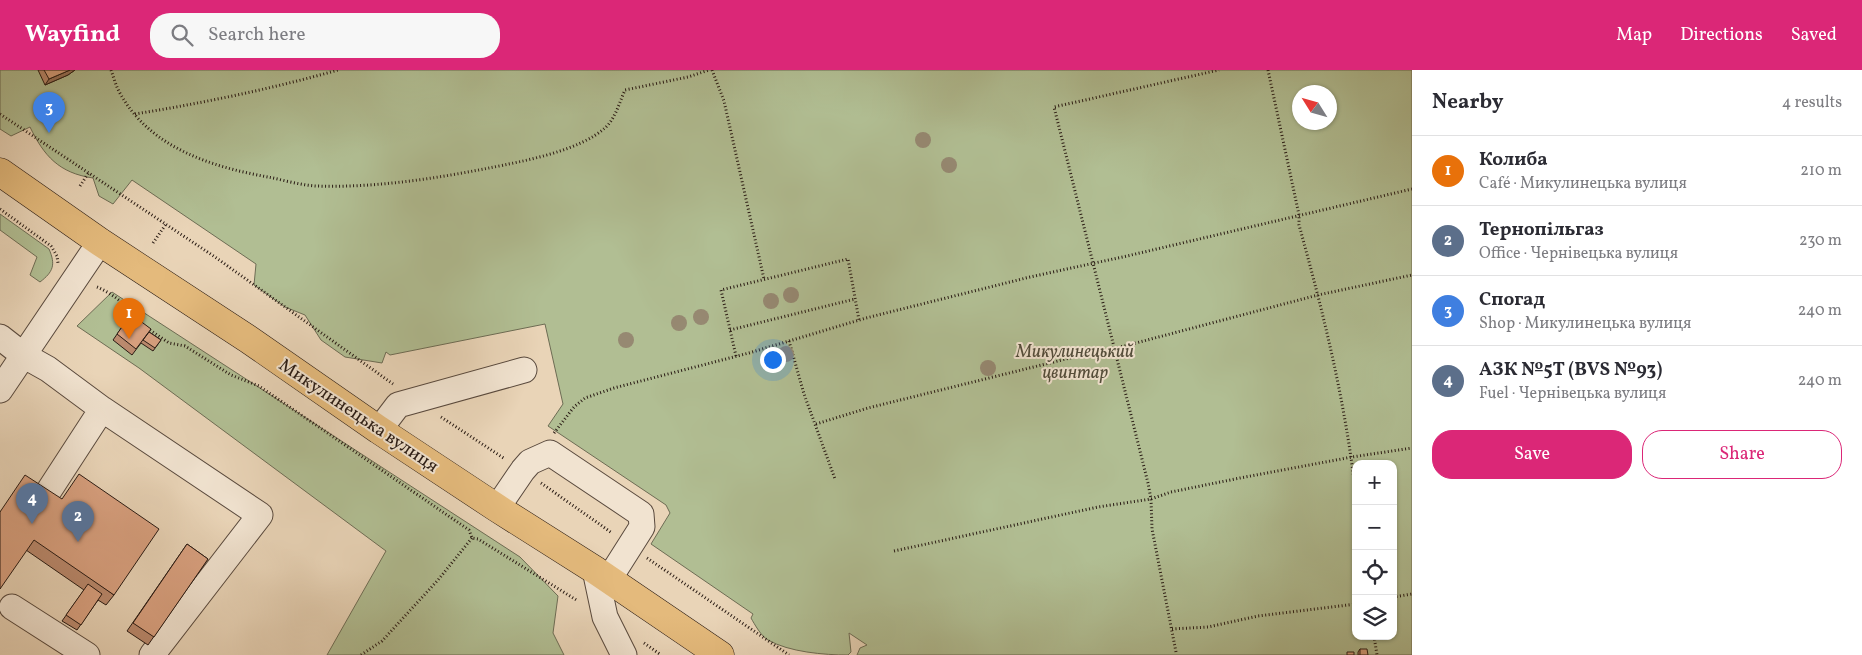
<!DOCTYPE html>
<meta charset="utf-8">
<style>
body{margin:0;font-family:Vollkorn,serif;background:#f7f7f7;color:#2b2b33}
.controls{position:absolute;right:15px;bottom:15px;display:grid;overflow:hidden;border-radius:10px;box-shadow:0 1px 4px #0004}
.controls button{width:45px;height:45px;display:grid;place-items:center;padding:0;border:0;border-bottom:1px solid #e1e1e2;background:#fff;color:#2b2b33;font:25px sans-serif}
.compass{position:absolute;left:1292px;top:15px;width:45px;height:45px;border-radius:50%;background:#fff;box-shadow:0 1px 4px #0004;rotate:307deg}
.you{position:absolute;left:772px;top:289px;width:18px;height:18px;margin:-12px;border:4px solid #fff;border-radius:50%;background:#1a73e8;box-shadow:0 0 0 8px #1a73e833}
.badge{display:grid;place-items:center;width:32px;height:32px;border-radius:50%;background:#db2777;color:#fff;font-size:16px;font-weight:700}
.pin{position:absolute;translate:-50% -41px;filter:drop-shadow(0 1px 2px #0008)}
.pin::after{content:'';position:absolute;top:26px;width:18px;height:15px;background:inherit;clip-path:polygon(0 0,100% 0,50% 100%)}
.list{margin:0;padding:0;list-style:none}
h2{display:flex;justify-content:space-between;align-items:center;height:65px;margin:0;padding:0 20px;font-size:21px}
h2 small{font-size:16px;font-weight:400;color:#7c7c81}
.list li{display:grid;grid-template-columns:32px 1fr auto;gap:15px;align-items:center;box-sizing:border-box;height:70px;padding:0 20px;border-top:1px solid #e1e1e2}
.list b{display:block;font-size:19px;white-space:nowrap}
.list p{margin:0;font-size:16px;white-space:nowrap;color:#7c7c81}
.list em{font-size:16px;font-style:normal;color:#7c7c81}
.actions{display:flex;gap:10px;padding:15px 20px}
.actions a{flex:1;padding:11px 0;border:1px solid #db2777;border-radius:20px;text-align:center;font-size:18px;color:#db2777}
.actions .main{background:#db2777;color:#fff}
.icon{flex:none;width:28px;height:28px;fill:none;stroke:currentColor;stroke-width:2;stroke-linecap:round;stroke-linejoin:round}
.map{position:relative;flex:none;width:1412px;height:585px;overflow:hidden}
header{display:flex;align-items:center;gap:30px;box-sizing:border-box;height:70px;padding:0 25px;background:#db2777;color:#fff}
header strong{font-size:24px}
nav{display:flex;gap:28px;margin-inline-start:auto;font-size:18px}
.search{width:350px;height:45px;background:#f7f7f7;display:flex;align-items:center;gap:12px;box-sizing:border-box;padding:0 18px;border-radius:20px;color:#7c7c81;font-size:19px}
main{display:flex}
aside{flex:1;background:#fff}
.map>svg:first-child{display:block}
.green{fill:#b1be93;stroke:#6d6c54;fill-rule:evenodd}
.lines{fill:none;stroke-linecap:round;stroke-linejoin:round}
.minor-casing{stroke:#59493d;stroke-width:27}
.major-casing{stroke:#291b14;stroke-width:29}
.path{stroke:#291b14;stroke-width:3;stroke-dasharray:1 2.5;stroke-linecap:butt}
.minor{stroke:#f1e3d0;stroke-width:25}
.major{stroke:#e4ba7c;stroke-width:28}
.tree{fill:#968972}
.wall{fill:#bb8a6e;stroke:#291b14}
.shaded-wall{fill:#98715a;stroke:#291b14}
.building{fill:#d9a180;stroke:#291b14}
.labels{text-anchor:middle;stroke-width:4;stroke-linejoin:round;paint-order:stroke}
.park-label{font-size:18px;font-style:italic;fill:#524c3a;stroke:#f1e3d0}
.street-label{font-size:18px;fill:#291b14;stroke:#f1e3d0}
</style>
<header>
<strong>Wayfind</strong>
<div class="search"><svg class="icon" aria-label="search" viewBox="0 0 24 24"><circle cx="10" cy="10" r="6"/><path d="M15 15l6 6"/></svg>Search here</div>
<nav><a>Map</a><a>Directions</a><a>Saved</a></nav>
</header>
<main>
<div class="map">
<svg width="1412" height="585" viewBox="0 0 1412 585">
<rect width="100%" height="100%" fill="#e9d4b7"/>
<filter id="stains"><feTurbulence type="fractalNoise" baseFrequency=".004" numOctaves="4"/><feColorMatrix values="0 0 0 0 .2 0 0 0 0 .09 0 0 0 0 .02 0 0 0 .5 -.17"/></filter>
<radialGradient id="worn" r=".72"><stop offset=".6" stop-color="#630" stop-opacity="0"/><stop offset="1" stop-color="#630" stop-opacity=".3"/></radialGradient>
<!-- green -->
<path class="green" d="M0,0H1412V585H857L860,578L867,575L849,563L851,582L848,585C824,585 789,582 768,570C761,566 755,555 751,548L753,544L651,474L670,443L666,435L548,356L563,334L545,254L390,285L386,282L382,293L345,287L321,270L305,245L285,237L254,215L256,194L132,110L113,134L99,126L93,108C59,103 44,86 30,57L11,66L0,59ZM1300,22H1330V52H1300ZM1356,394H1393V566H1356Z
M0,144L49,179C56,195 53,202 40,212L30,205L37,187L0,160Z
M112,222L520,487L558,526L553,563L564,585H327L386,481L139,298L77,256Z"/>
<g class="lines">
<defs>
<path id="minor" d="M0,267L23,285L48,299L102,339L50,419
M0,320L100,172
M102,339L260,445L152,585
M379,360L398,335L524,300
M497,438L523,400L530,392L550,383L641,444L642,457L609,509
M595,500L605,547L624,585
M12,537L87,585"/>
<path id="major" d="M0,102L100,172L248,269L379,360L497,438L595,500L720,585"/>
</defs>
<!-- minor casing -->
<use href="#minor" class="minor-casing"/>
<!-- major casing -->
<use href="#major" class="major-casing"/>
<!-- path -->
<path class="path" d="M111,0C114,8 116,17 121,25C151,78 212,97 268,107C283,110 300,115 316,116C373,118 433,109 489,98C524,91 580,81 606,57C616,47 619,33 625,20L688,7L709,0
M712,0L724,31L764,209
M1268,0L1299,145V155C1324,245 1346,335 1356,427
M0,44L215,187L393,314
M135,44C203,33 271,19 338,0
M80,116L89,102
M0,139L51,176L57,186L58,193
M153,173L166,154
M97,217C114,224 131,239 143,253
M147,258L169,273L185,276L231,305L259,316L469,460L472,468L478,469L578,531
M730,260L855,229
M789,271L804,324L835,409
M736,286L721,220L848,189L859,250
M441,347L505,389
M816,354L868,338L1086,284L1113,279L1318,225L1412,205
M554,363L574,337L585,328L614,318L749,283L866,248L1030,207L1127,186L1412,119
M541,413L612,463
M894,481L1098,437L1151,429L1171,422L1240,408L1352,387L1412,378
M647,488L789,585
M1393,527L1412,524
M1172,559L1208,557L1258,546L1356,534
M1374,566L1377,585
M644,573L661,585
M1176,582L1152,459L1151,429L1148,413L1054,37L1219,0
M361,585L382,571L438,510L472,468"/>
<!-- minor -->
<use href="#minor" class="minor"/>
<!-- major -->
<use href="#major" class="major"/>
</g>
<!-- trees -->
<g class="tree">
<circle cx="923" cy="70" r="8"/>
<circle cx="949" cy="95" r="8"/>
<circle cx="791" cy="225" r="8"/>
<circle cx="771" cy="231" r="8"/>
<circle cx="701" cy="247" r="8"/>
<circle cx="679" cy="253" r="8"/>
<circle cx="626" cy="270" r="8"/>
<circle cx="786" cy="284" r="8"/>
<circle cx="988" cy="298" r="8"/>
</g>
<!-- wall -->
<path class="wall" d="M38,0H75L68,5L45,15Z
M131,244L149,262L161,270L153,281L141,273L132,285L113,270Z
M0,441L114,525L106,535L98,530L77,560L62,551L84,520L26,480Z
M187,474L208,489L148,575L127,561Z
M1360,579L1368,585H1358V582Z"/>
<!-- shaded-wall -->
<path class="shaded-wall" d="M70,0H75L68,5L45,15L49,9Z"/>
<!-- building -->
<path class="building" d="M44,0H70L49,9Z
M131,244L151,259L136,279L117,264Z
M149,262L161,270L155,278L143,270Z
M79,404L159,459L114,525L34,470L0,519V442L25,405L62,429Z
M187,474L208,489L154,567L133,553Z
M88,514L102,524L81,555L66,545Z
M1360,579H1367L1368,585H1360Z
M1347,582H1354V585H1347Z"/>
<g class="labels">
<!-- park labels -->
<g class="park-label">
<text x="1075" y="287">Микулинецький<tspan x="1075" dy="21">цвинтар</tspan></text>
</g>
<!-- street labels -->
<g class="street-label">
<text transform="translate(359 345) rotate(34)" y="6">Микулинецька вулиця</text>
</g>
</g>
<rect width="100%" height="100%" filter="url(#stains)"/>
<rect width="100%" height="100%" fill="url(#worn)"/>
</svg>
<div class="controls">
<button>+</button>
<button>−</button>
<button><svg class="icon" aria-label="locate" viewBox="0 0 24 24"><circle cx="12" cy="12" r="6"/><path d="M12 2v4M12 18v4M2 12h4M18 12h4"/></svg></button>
<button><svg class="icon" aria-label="layers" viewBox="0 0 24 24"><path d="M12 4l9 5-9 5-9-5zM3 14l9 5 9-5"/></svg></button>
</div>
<svg class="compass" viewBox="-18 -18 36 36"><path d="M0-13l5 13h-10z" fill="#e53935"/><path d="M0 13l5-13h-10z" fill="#7c7c81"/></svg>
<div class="you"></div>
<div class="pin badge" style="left:129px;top:269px;background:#e8710a">1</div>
<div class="pin badge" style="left:78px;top:472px;background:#5c6f8a">2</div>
<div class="pin badge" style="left:49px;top:63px;background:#3f7fe0">3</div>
<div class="pin badge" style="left:32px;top:454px;background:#5c6f8a">4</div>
</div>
<aside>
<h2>Nearby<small>4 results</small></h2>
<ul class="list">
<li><span class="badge" style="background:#e8710a">1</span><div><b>Колиба</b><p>Café · Микулинецька вулиця</p></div><em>210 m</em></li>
<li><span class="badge" style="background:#5c6f8a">2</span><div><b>Тернопільгаз</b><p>Office · Чернівецька вулиця</p></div><em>230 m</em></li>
<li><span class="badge" style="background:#3f7fe0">3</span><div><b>Спогад</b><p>Shop · Микулинецька вулиця</p></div><em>240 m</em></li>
<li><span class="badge" style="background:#5c6f8a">4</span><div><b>АЗК №5Т (BVS №93)</b><p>Fuel · Чернівецька вулиця</p></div><em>240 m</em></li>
</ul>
<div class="actions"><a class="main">Save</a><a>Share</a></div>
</aside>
</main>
